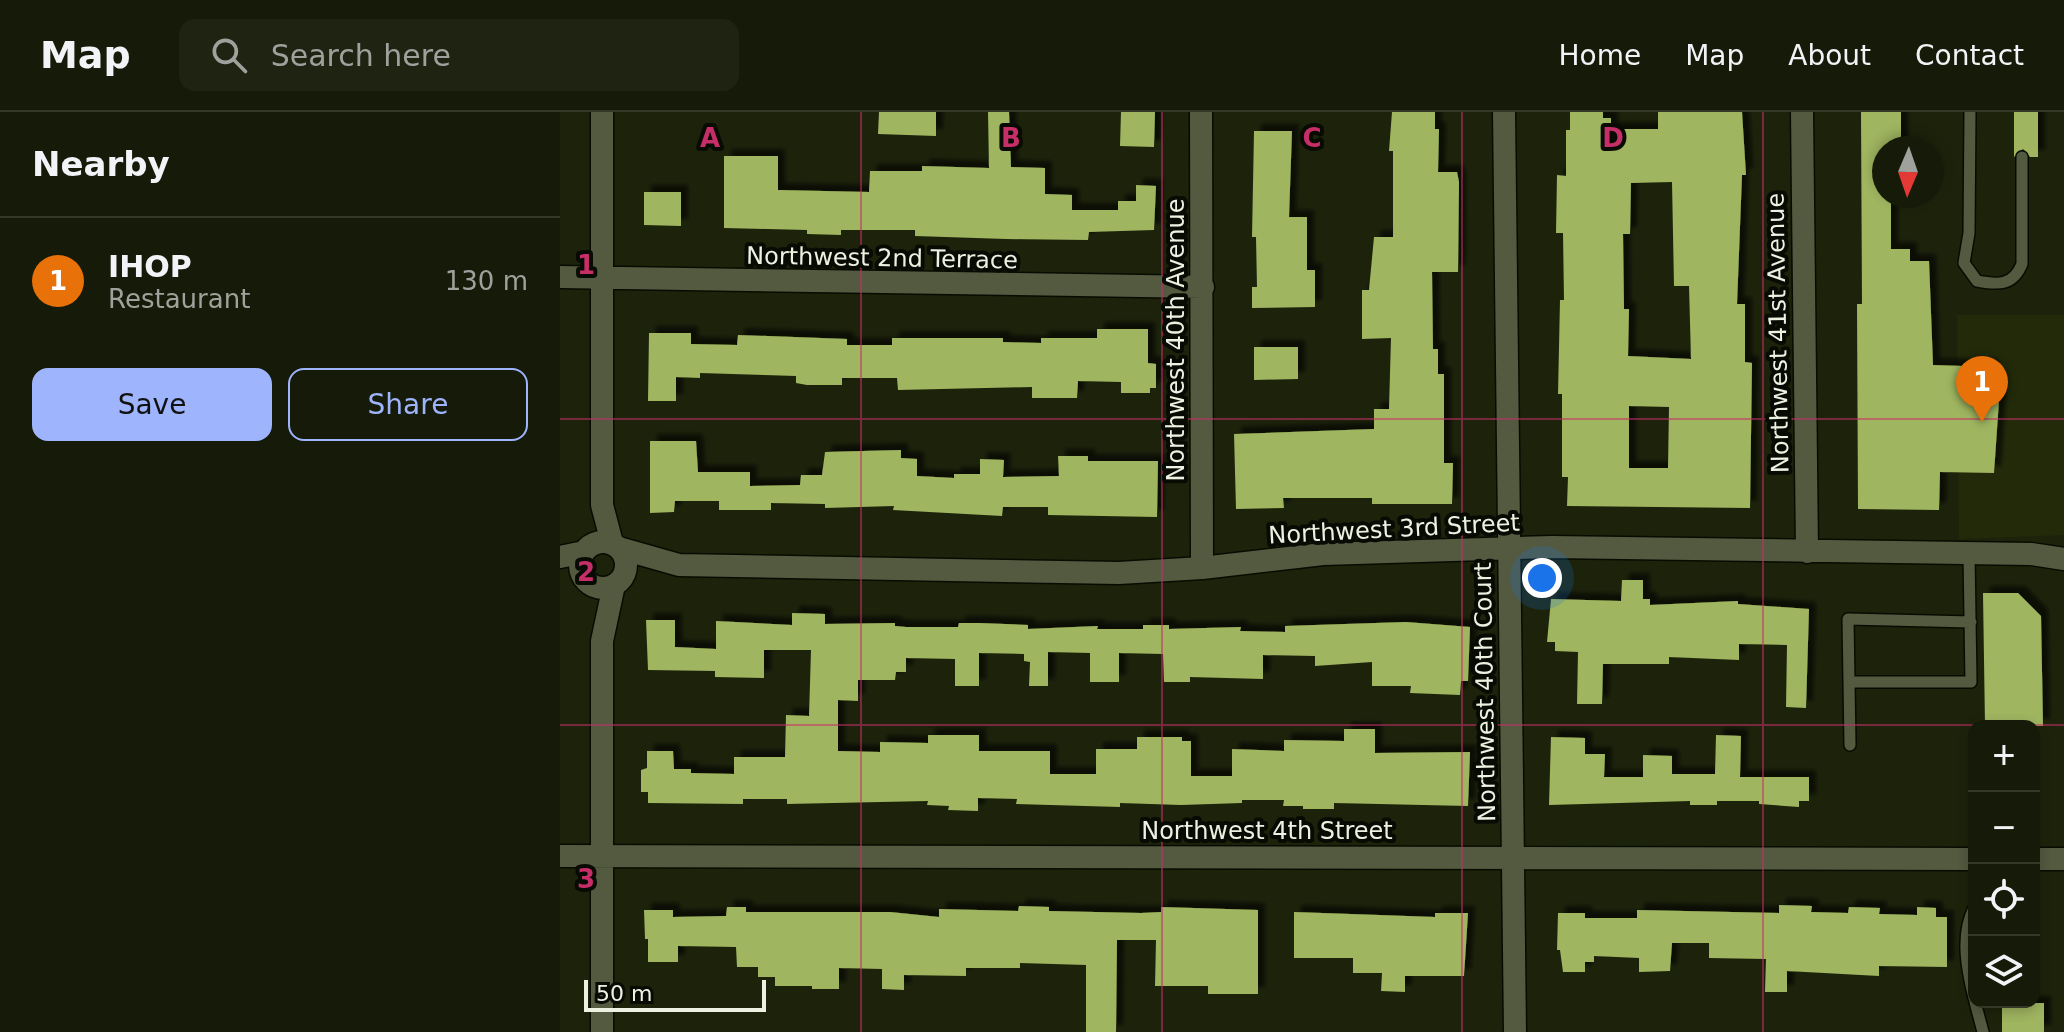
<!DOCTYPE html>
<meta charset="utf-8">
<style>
body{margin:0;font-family:"DejaVu Sans",sans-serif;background:#1f2312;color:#f1f3f6}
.controls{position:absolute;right:24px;bottom:24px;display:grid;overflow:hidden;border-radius:16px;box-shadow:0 4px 12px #0003}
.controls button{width:72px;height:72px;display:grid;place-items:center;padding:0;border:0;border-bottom:2px solid #353829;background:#161a08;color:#f1f3f6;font:40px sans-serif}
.compass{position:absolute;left:1312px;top:24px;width:72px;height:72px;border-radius:50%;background:#161a08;box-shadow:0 4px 12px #0003;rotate:182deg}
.scale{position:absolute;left:24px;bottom:20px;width:182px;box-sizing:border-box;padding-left:8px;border:4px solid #edf1e2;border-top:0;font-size:22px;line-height:28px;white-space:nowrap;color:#edf1e2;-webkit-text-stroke:6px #080b03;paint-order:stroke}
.you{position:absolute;left:982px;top:466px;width:28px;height:28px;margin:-20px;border:6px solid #fff;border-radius:50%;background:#1a73e8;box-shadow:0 0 0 12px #1a73e833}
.badge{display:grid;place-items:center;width:52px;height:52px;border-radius:50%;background:#9eb4fd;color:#fff;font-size:26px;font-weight:700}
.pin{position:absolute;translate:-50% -66px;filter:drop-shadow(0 2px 4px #0008)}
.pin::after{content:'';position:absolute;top:42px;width:28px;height:24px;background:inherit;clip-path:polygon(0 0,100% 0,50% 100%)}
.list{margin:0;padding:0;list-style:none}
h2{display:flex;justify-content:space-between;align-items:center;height:104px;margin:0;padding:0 32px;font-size:34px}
h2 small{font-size:26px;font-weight:400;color:#9ea19c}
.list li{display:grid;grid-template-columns:52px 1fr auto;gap:24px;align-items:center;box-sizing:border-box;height:128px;padding:0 32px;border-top:2px solid #353829}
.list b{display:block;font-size:30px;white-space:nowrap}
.list p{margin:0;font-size:26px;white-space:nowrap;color:#9ea19c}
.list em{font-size:26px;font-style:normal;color:#9ea19c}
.actions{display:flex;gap:16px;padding:24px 32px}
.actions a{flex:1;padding:18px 0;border:2px solid #9eb4fd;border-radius:16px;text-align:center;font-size:28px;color:#9eb4fd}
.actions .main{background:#9eb4fd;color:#111}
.icon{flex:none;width:44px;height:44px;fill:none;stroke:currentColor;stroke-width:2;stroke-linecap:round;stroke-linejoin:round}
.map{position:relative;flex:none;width:1504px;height:920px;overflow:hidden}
header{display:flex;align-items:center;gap:48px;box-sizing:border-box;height:112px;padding:0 40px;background:#161a08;border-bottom:2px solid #353829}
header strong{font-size:38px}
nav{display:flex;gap:44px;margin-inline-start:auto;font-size:28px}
.search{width:560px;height:72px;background:#1f2312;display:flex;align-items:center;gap:20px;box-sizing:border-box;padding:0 28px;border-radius:16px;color:#9ea19c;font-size:30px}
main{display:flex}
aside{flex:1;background:#161a08}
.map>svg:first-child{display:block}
.built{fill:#222a0a}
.building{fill:#9fb560;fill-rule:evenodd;filter:url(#shadow)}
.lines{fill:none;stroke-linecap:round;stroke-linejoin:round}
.service-casing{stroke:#070c00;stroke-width:14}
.minor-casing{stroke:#070c00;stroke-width:25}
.service{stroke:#535a40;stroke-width:11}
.minor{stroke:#535a40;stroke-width:22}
.grid{fill:none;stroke:#c62e68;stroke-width:2;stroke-opacity:0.55}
.labels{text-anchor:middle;stroke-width:8;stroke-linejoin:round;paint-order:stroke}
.street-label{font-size:24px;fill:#edf1e2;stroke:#080b03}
.grid-label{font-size:26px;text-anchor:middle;font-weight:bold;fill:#c62e68;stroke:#080b03;stroke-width:8;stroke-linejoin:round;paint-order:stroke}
</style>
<header>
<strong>Map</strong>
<div class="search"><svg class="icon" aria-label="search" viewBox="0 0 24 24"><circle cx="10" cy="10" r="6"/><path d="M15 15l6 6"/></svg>Search here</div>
<nav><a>Home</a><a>Map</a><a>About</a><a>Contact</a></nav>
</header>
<main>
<aside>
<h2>Nearby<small></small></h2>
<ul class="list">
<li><span class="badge" style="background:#e8710a">1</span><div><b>IHOP</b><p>Restaurant</p></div><em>130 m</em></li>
</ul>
<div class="actions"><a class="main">Save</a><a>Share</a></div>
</aside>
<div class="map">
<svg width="1504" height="920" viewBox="0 0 1504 920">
<defs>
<filter id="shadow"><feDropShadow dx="7" dy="-7" stdDeviation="2" flood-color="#0009"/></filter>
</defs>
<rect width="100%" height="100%" fill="#1d230b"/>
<!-- built -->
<path class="built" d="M1397,203H1504V423L1399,427Z"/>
<!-- building -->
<path class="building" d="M319,0H376V24L318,22Z
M428,0H449L451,55L485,56V82L512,83V98H558V89H576V73L596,74L594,118L529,120L528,128L446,127L355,124V118H281V123L247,122V118L164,116V44H218V78L309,80L310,59H362V54L429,56Z
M561,0H595L594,35L560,34Z
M832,0H875V17H879L878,60H897L899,70L898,160H872L873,237H878V262H884V351H893L892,392H812V386H723L724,396L676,397L674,322L814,317V297H829L831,226L802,227V178H809L814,125H833V39H829Z
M1010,0H1043V6H1051V17H1098V0H1182L1186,63H1182L1177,192H1185V250L1192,251L1190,396L1007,394L1008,365H1002V282H998L1000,188H1004L1003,121H996L997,63L1006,64V18H1010ZM1112,70L1114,174H1129L1131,247L1068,244L1069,197H1064L1063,122H1070L1071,71ZM1069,294L1109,295L1108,356H1069Z
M1301,0H1341V36H1324V84H1331V137H1350V149H1369L1373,253L1432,255V287L1439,288L1434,361L1380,360L1379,398L1298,397L1297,192H1302Z
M1454,0H1478V45H1470L1463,37L1454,45Z
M694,19H732L729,105H747V158H755V195L692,196V175H697L696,125H692Z
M84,80H121V114L84,113Z
M537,217H588V251L596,252V276H590V281H561V270L518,269L517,286H472V275L338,278L337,266H282V273H247L236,271V264L140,261V266L116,265V289H88L89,221H131V232L177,233L178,223L287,227V233H332V226H443V230L481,231V226H537Z
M694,235H738V267L694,268Z
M90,329H136L138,360H190V374L240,373L241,363H262L265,340L341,338V346L357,347V364L394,366V362H420V347L444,348L443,365L499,364L498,344H528V349H598L597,405L488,403V395H443L442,404L333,398L334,394L265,396V392L211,391V398H159V389H115L114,400L90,401Z
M1062,468H1083V487H1090V493L1178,489V492L1249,497L1246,596L1226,595L1227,533L1179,532V548L1109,545V552H1043L1042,592H1017L1018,540L995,539V530H987L991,487L1061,489Z
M1423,481H1458L1481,504L1483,614H1425Z
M232,501L265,502V512L335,511V514L346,515H398L399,511H419L468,513V517L538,514L537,517H583V513H609V517L681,515L680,519L725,520V514L846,510L910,515L908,569H901L900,583L850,581L851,574H812V550L755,554V544L703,543V567L630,565V570H604L603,542L559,541V570H530V541L488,540V574H469L470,550L464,549V542L419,541V574H395V547L346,546V560H336L335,568H298V589L278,588V639L320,640V630L368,631V623H419V639H490V662H536V637H577V625H622V629H631V664H672V637L724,639V628L784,629V617H815V641L910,640L908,694L774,691V697H743V694H723L724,688H682V691L621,693L560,691V695L456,692L457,687L418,686V699L388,698L389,694L367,693L368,689L227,692V687H183V692L88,691V680H81V658L87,656V639H113L114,657H131V661L174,662V645H225L226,603L249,604L251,538H204V566L155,565V559L88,558L86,508H115V535L156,537V509L232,513Z
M1156,623L1181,624L1180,665H1249V689H1239V695L1199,692V689H1157V693H1130V689L989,693L991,625L1025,626V642H1045L1044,665H1083V643L1112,644V662H1155Z
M1219,793L1252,794L1251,800L1288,801L1289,795L1320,796L1319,802L1357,803V795L1376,796V805H1387V855L1319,854V864L1227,859V880H1205L1206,847L1149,846V831H1112L1110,859L1079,860V846L1034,844V850H1025V860H1003L1000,838H997L998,801H1025V806H1077V798L1219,801Z
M459,794L489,795V799L581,801L601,800V795L698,798V882H648V874H595L596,828H557L556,920H526V853L460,851V856H406V864L344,863V878L322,877V857L279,856V877H252V874H215V865H198V855H177L176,835L118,834V850H88V827H85L84,798H113V805L166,804L167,795H186V800H330L379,805V797L458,799Z
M734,800L875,805V801H908L904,864H845V880L821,879L822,861H793V846H734Z
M1442,891H1484V920H1442Z"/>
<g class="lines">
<defs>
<path id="service" d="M1410,0L1409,121L1404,151L1417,169C1438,173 1453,174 1462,152V45
M1289,570H1411L1409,442
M1290,633L1288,507L1411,510
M1414,796C1400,823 1407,858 1414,886
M1415,890L1423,920"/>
<path id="minor" d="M42,0V393L52,431
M641,0L642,456
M944,0L955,920
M1242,0L1247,440
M0,165L643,175
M20 453a23 23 0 1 1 46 0a23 23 0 1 1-46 0Z
M59,436L119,453L559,461L642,456L763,442L992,435L1471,442L1504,447
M0,445L24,440
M0,744L1414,747
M1474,747H1504
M42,920V529L54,473"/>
</defs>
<!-- service casing -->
<use href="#service" class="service-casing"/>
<!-- minor casing -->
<use href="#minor" class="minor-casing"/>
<!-- service -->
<use href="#service" class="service"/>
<!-- minor -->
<use href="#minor" class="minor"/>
</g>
<!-- grid -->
<path class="grid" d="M301,0V920M602,0V920M902,0V920M1203,0V920M0,307H1504M0,613H1504"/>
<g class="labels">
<!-- street labels -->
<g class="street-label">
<text transform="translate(322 146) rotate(1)" y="8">Northwest 2nd Terrace</text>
<text transform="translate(1218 221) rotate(-91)" y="8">Northwest 41st Avenue</text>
<text transform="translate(616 228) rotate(-90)" y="8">Northwest 40th Avenue</text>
<text transform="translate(834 417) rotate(-3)" y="8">Northwest 3rd Street</text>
<text transform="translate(925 580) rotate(-91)" y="8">Northwest 40th Court</text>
<text x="707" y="727">Northwest 4th Street</text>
</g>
</g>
<g class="grid-label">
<text x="150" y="35">A</text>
<text x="451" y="35">B</text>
<text x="752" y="35">C</text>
<text x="1053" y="35">D</text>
<text x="26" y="162">1</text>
<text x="26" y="469">2</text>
<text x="26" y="776">3</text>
</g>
</svg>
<div class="controls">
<button>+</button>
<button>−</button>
<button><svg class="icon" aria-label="locate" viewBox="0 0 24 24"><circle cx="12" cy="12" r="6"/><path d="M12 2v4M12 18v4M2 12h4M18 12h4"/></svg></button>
<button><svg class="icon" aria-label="layers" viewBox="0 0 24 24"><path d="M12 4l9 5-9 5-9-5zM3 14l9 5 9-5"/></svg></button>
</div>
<svg class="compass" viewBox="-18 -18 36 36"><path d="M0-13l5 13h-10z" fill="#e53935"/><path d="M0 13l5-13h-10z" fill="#9ea19c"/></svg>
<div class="scale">50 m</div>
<div class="you"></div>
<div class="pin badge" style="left:1422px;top:310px;background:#e8710a">1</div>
</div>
</main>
